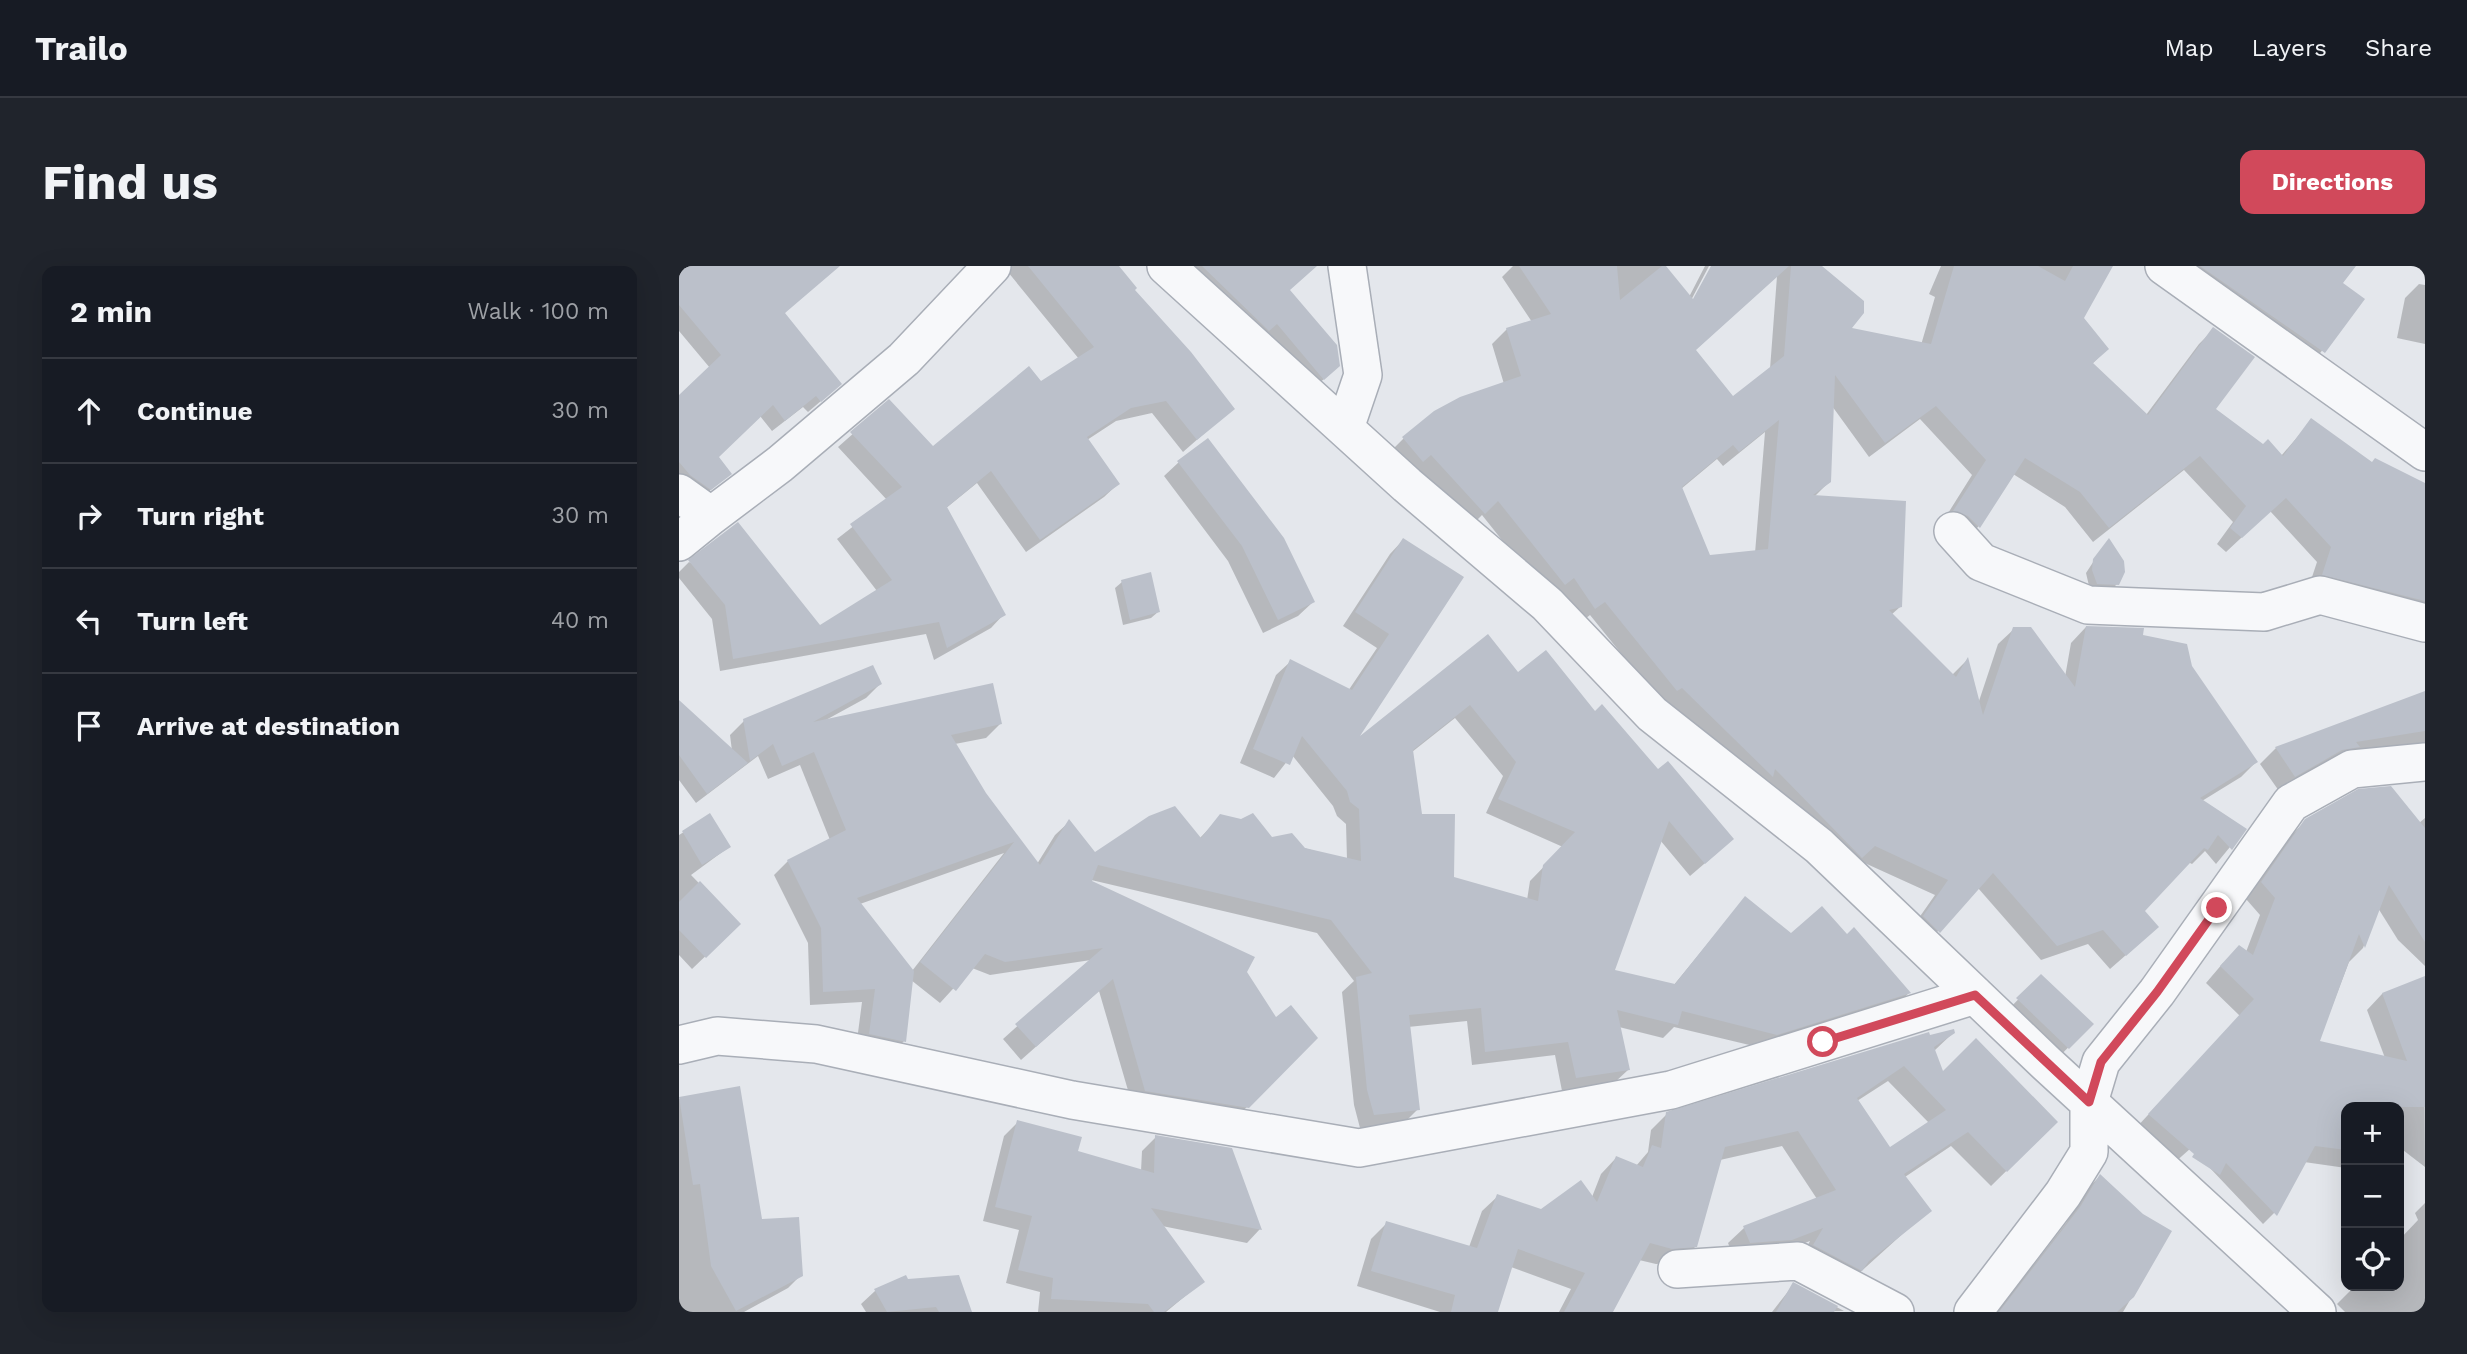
<!DOCTYPE html>
<meta charset="utf-8">
<style>
body{margin:0;font-family:"Work Sans",sans-serif;background:#20242c;color:#f1f3f6}
.controls{position:absolute;right:21px;bottom:21px;display:grid;overflow:hidden;border-radius:14px;box-shadow:0 7px 28px #0002}
.controls button{width:63px;height:63px;display:grid;place-items:center;padding:0;border:0;border-bottom:2px solid #363941;background:#171b24;color:#f1f3f6;font:35px sans-serif}
.stop{position:absolute;width:21px;height:21px;margin:-16px;border:5px solid #d1495b;border-radius:50%;background:#fff}
.stop.end{background:#d1495b;border-color:#fff;box-shadow:0 2px 7px #0008}
.list{margin:0;padding:0;list-style:none}
h2{display:flex;justify-content:space-between;align-items:center;height:91px;margin:0;padding:0 28px;font-size:30px}
h2 small{font-size:23px;font-weight:400;color:#9ea1a6}
.list li{display:grid;grid-template-columns:46px 1fr auto;gap:21px;align-items:center;box-sizing:border-box;height:105px;padding:0 28px;border-top:2px solid #363941}
.list b{display:block;font-size:26px;white-space:nowrap}
.list em{font-size:23px;font-style:normal;color:#9ea1a6}
.icon{flex:none;width:38px;height:38px;fill:none;stroke:currentColor;stroke-width:2;stroke-linecap:round;stroke-linejoin:round}
.map{position:relative;flex:none;width:1746px;height:1046px;overflow:hidden;border-radius:14px}
header{display:flex;align-items:center;gap:42px;box-sizing:border-box;height:98px;padding:0 35px;background:#171b24;border-bottom:2px solid #363941}
header strong{font-size:33px}
nav{display:flex;gap:38px;margin-inline-start:auto;font-size:24px}
.intro{display:flex;align-items:center;justify-content:space-between;box-sizing:border-box;height:168px;padding:0 42px}
h1{margin:0;font-size:49px}
.button{padding:18px 32px;border-radius:14px;background:#d1495b;color:#fff;font-size:24px;font-weight:700}
main{display:flex;gap:42px;padding:0 42px}
aside{flex:1;background:#171b24;border-radius:14px;box-shadow:0 7px 28px #0002}
.map>svg:first-child{display:block}
.shadow{fill:#0003;fill-rule:evenodd}
.building{fill:#bbc0ca;fill-rule:evenodd}
.lines{fill:none;stroke-linecap:round;stroke-linejoin:round}
.street-casing{stroke:#a9aeb7;stroke-width:40}
.street{stroke:#f7f8fa;stroke-width:37}
.route{stroke:#d1495b;stroke-width:9}
</style>
<header>
<strong>Trailo</strong>
<nav><a>Map</a><a>Layers</a><a>Share</a></nav>
</header>
<div class="intro"><h1>Find us</h1><a class="button">Directions</a></div>
<main>
<aside>
<h2>2 min<small>Walk · 100 m</small></h2>
<ul class="list">
<li><svg class="icon" aria-label="ahead" viewBox="0 0 24 24"><path d="M12 20V5M6 11l6-6 6 6"/></svg><div><b>Continue</b></div><em>30 m</em></li>
<li><svg class="icon" aria-label="right" viewBox="0 0 24 24"><path d="M7 20v-9h11M14 6l5 5-5 5"/></svg><div><b>Turn right</b></div><em>30 m</em></li>
<li><svg class="icon" aria-label="left" viewBox="0 0 24 24"><path d="M17 20v-9H6M10 6l-5 5 5 5"/></svg><div><b>Turn left</b></div><em>40 m</em></li>
<li><svg class="icon" aria-label="arrive" viewBox="0 0 24 24"><path d="M6 21V4h12l-3 4 3 4H6"/></svg><div><b>Arrive at destination</b></div></li>
</ul>
</aside>
<div class="map">
<svg width="1746" height="1046" viewBox="0 0 1746 1046">
<rect width="100%" height="100%" fill="#e4e7ec"/>
<!-- shadow -->
<path class="shadow" d="M0,0H140L105,48L149,129L129,146L124,141L93,165L81,150L38,191L51,207L19,235L0,222V132L31,102L0,65Z
M324,0H438L454,24L553,143L504,186L473,147L437,155L408,174L439,218L425,231L347,286L298,217L266,243L325,348L312,362L255,394L247,368L41,405L33,353L0,312V306L10,296L141,361L198,325L158,273L208,234L159,181L210,136L254,182L400,93Z
M502,0H637L609,25L660,100L630,126Z
M834,0H985L1010,31L1026,0H1030L1009,40L1012,42L1034,0H1140L1170,63L1242,79L1256,31L1250,28L1262,0H1432L1403,53L1428,83L1413,98L1467,149L1520,78L1535,63V144L1584,180L1602,190L1633,154L1692,198L1696,194L1746,219V357L1629,323L1638,296L1591,245L1547,286L1538,278L1554,256L1505,204L1414,276L1386,241L1334,208L1299,261L1284,275L1261,260L1293,209L1241,153L1190,191L1153,140L1150,216L1135,231L1221,341L1212,349L1273,409L1288,394L1299,438L1319,378L1335,363L1386,411L1392,377L1407,361L1461,371L1512,401L1577,496L1562,511L1523,535L1565,564L1537,598L1526,585L1513,598L1509,596L1463,644V675L1431,703L1409,678L1362,694L1299,622L1245,680L1230,666L1256,629L1179,594L1078,524L987,435L983,438L911,349L901,357L870,333L803,249L790,262L710,187L725,172L825,118L813,78L828,63L853,56L823,11ZM1098,10L1091,103L1054,132L1015,85ZM1086,166L1076,287L1030,291L1002,223L1038,193L1044,200Z
M1486,0H1675L1662,17L1684,33L1630,101Z
M1740,18L1746,19V78L1718,72L1726,32Z
M500,196L634,336L619,350L584,367L549,295L485,210Z
M724,274L782,312L674,476L839,409L916,447L1039,586L1011,610L981,574L934,705L994,720L1066,632L1113,669L1167,670L1230,727L1216,740L1083,782L995,761L984,772L940,761L949,804L935,817L883,825L876,789L793,799L788,755L729,761L739,843L725,857L681,862L675,839L663,726L675,715L638,667L408,613L565,706L597,753L636,772L554,855L453,838L420,725L342,794L324,773L412,694L311,709L293,702L261,737L232,714L225,775L211,789L177,782L183,736L131,739L129,677L95,609L109,595L151,574L121,499L89,513L79,490L17,537L0,514V436L53,485L51,469L65,455L201,418L187,432L145,455L321,458L307,472L276,478L306,528L358,598L376,569L390,556L416,588L520,573L542,550L593,573L668,594L667,558L658,550L654,540L613,489L595,512L561,497L597,409L611,396L669,425L698,382L664,360L711,288ZM776,452L824,510L807,547L884,581L851,615L848,634L773,613L741,549L733,486ZM325,587L233,705L181,638Z
M1424,281L1438,318L1431,325L1411,324L1407,307Z
M443,316L479,346L472,352L444,359L436,322Z
M1746,427V488L1600,525L1581,498L1597,482Z
M31,550L50,581L12,609L60,658L13,703L0,689V569Z
M1746,552V700L1719,674L1699,642L1684,682L1670,696L1639,777L1706,792L1688,744L1703,728L1745,712L1746,901L1720,881V841H1667V902L1625,896L1599,943L1584,958L1512,882L1494,898L1455,864L1561,750L1527,717L1544,697L1567,686L1581,649L1567,633L1611,571L1627,554L1740,557Z
M1362,710L1412,758L1375,796L1325,748Z
M1274,767L1255,785L1263,809L1377,856L1312,920L1272,880L1226,911L1250,944L1166,1020L1120,995L1131,975L1096,989L1055,992L1049,977L1065,962L1138,933L1103,880L1041,894L1017,980L1001,996L977,998L960,994L932,1046H880L892,1023L832,1001L817,1046H761L678,1020L692,973L708,957L790,981L803,945L819,930L862,945L913,931L922,908L937,892L957,900L969,886L972,864L988,848ZM1209,815L1250,857L1210,883L1178,835Z
M60,822L82,955L122,1009L109,1022L65,1046H0V833Z
M339,856L397,886L462,905L463,885L477,871L581,963L568,977L483,960L523,1016L487,1046H359L361,1026L327,1017L340,964L304,955L325,870Z
M1421,910L1463,949L1491,966L1444,1046H1318L1387,957L1407,924Z
M1746,937V1046H1666L1658,1038L1676,1020H1720V974L1739,954L1736,947Z
M228,1015L291,1046H187L182,1038L196,1025Z
M1115,1018L1165,1045L1093,1046Z"/>
<!-- building -->
<path class="building" d="M0,0H161L106,47L163,118L142,136L137,130L106,155L94,139L40,191L53,208L32,224L11,209L0,196V129L42,89L0,39Z
M349,0H440L458,22L456,24L512,86L556,143L518,174L487,135L452,142L408,171L441,218L361,274L312,205L268,241L327,349L268,382L260,356L54,393L46,339L9,294L59,256L141,359L213,314L171,258L223,221L171,166L210,133L254,180L350,100L362,115L415,81Z
M523,0H638L611,24L658,79L661,100L645,114L598,58L590,65Z
M840,0H938L941,34L983,0H987L1014,33L1032,0H1110L1017,84L1054,130L1105,90L1112,0H1143L1185,35V47L1173,62L1252,78L1275,0H1359L1386,15L1394,0H1434L1405,52L1430,83L1414,97L1469,149L1534,61L1576,91L1537,143L1584,178L1589,173L1604,190L1632,152L1693,196L1696,192L1746,217V335L1643,309L1652,281L1607,232L1563,272L1551,262L1567,240L1521,190L1430,262L1401,226L1346,192L1301,262L1289,250L1274,245L1307,194L1257,140L1206,177L1156,109L1152,216L1134,229L1227,235L1223,341L1210,344L1277,411L1289,391L1304,449L1334,361H1352L1396,421L1407,360L1465,362L1464,369L1508,378L1513,400L1579,496L1521,532L1568,563L1553,584L1539,569L1529,584L1525,582L1466,645L1480,661L1447,690L1424,664L1378,680L1314,607L1261,667L1244,650L1269,614L1196,580L1183,592L1096,503L1094,511L1003,422L998,425L926,336L916,343L895,312L886,319L819,235L806,248L752,189L744,196L723,171L755,145L781,131L842,110L827,62L872,48ZM1100,154L1089,283L1031,289L1003,221L1054,179L1060,186Z
M1521,0H1677L1664,17L1686,33L1646,87Z
M529,172L605,272L636,336L599,354L563,280L498,195Z
M724,272L785,311L681,470L809,368L839,406L867,384L916,445L923,438L979,503L989,495L1055,573L1026,598L990,555L936,704L996,718L1066,630L1112,667L1143,640L1168,668L1175,661L1232,727L1098,769L1003,745L999,759L938,744L951,804L897,812L889,776L806,786L802,742L730,749L741,844L695,849L688,824L677,711L693,707L652,654L419,599L413,615L576,691L568,706L597,751L612,739L639,772L570,842L466,825L434,713L357,781L336,758L424,682L326,696L306,688L277,725L241,696L335,576L178,632L235,705L227,776L190,768L196,723L144,726L142,662L108,594L167,564L135,486L103,500L94,478L71,495L64,453L194,399L203,418L134,456L314,417L323,458L272,469L307,527L361,599L390,553L416,586L470,550L496,540L522,572L541,548L562,553L574,547L593,571L613,567L626,582L682,595L680,543L671,536L668,525L623,470L611,499L574,483L611,393L673,424L710,368L676,346ZM791,439L837,496L819,533L896,566L864,599L859,635L775,611L776,548H743L734,484Z
M1430,272L1445,295L1446,306L1440,319L1418,318L1413,304L1414,293Z
M472,306L481,346L451,354L442,314Z
M1746,425V465L1677,476L1681,481L1663,484L1616,511L1596,481Z
M0,434L69,497L28,528L0,489Z
M1712,520L1746,562V676L1710,619L1686,682L1680,668L1641,775L1728,795L1703,727L1746,710V841H1667V884L1636,880L1598,950L1547,897L1541,909L1513,891L1515,888L1469,848L1575,733L1541,700L1560,679L1574,689L1596,632L1582,616L1626,553L1679,523Z
M31,547L52,581L23,599L3,565Z
M21,615L62,658L27,692L0,664V636Z
M1362,708L1415,758L1390,783L1337,732Z
M1275,763L1276,767L1255,781L1264,805L1297,772L1379,856L1328,906L1289,866L1225,908L1253,945L1190,995L1183,1005L1134,979L1144,962L1113,974L1071,977L1064,960L1157,924L1119,865L1046,881L1018,981L993,983L971,977L934,1046H885L906,1007L839,983L819,1046H772L776,1029L692,1005L707,955L798,982L818,928L862,943L902,914L918,936L937,890L964,901L973,879L982,882L987,846L1250,766L1251,769ZM1225,800L1267,844L1211,881L1178,832Z
M61,820L83,953L120,951L124,1010L57,1045L32,1000L21,918L14,919L0,831Z
M338,854L403,871L399,885L475,907L476,869L553,882L583,964L472,942L526,1016L485,1046H475L469,1038L372,1033L374,1012L339,1004L353,950L316,941Z
M1421,908L1464,948L1493,965L1455,1031L1438,1046H1320L1401,941Z
M227,1009L229,1013L280,1009L293,1046H260L257,1041L208,1046L195,1023Z
M1114,1016L1159,1040L1155,1046H1097Z"/>
<g class="lines">
<defs>
<path id="street" d="M487,0L728,219L868,338L973,448L1140,580L1367,797L1638,1046
M1485,0L1746,186
M666,162L684,109L668,0
M0,227L32,250L101,198L225,93L313,0
M1274,265L1302,296L1409,339L1585,346L1641,329L1746,357
M0,276L32,250
M0,779L38,770L137,778L393,834L680,882L992,824L1296,729
M998,1003L1119,995L1216,1046
M1294,1046L1384,928L1410,886V836L1422,796L1478,726L1612,537L1673,503L1746,496"/>
</defs>
<!-- street casing -->
<use href="#street" class="street-casing"/>
<!-- street -->
<use href="#street" class="street"/>
</g>
<g class="lines">
<!-- route -->
<path class="route" d="M1144,776L1296,729L1410,836L1422,796L1478,726L1538,642"/>
</g>
</svg>
<div class="controls">
<button>+</button>
<button>−</button>
<button><svg class="icon" aria-label="locate" viewBox="0 0 24 24"><circle cx="12" cy="12" r="6"/><path d="M12 2v4M12 18v4M2 12h4M18 12h4"/></svg></button>
</div>
<div class="stop" style="left:1144px;top:776px"></div>
<div class="stop end" style="left:1538px;top:642px"></div>
</div>
</main>
